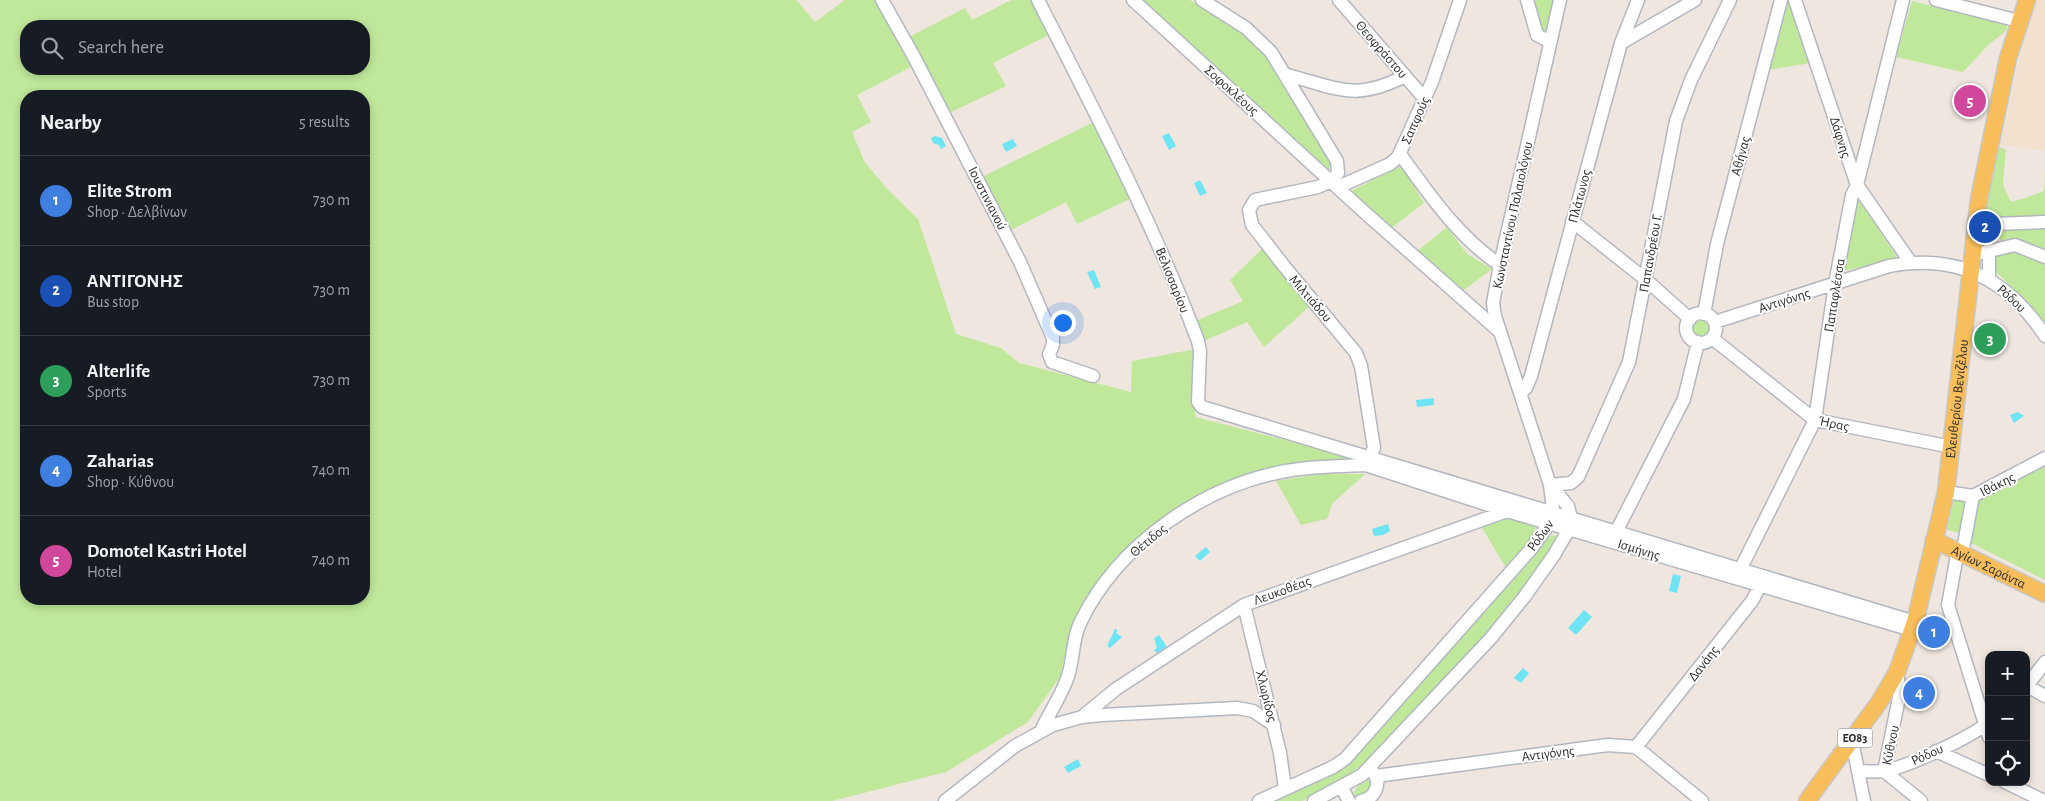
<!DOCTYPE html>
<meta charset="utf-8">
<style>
body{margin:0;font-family:"Alegreya Sans",sans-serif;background:#242831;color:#f1f3f6}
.controls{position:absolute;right:15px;bottom:15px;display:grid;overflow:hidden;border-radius:10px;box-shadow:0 2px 8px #0003}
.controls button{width:45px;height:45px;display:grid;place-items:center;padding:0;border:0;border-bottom:1px solid #363941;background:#171b24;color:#f1f3f6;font:25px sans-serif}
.you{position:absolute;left:1062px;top:322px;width:18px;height:18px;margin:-12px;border:4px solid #fff;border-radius:50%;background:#1a73e8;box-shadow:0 0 0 8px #1a73e833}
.badge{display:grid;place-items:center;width:32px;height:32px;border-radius:50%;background:#8c9099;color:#fff;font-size:16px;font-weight:700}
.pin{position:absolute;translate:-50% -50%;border:2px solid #fff;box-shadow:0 1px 5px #0006}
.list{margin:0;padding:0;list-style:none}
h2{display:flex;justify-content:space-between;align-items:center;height:65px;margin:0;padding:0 20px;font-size:21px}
h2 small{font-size:16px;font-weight:400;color:#9ea1a6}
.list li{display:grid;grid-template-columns:32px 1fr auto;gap:15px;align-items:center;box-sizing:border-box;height:90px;padding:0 20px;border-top:1px solid #363941}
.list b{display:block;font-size:19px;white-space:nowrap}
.list p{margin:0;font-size:16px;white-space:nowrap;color:#9ea1a6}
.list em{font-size:16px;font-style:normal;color:#9ea1a6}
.icon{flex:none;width:28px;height:28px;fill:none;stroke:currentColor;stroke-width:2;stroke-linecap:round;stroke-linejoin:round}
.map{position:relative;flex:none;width:2045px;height:801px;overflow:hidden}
.search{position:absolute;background:#171b24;box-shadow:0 2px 8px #0003;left:20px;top:20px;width:350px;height:55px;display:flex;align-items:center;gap:12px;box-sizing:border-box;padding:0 18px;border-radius:20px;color:#9ea1a6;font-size:19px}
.panel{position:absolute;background:#171b24;box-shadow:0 2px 8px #0003;left:20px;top:90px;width:350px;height:515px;border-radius:20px}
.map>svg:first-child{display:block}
.education{fill:#f1e1ce}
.green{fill:#bfe89a;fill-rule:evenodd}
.water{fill:#6ee4f5}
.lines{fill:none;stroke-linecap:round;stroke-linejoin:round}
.minor-casing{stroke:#b3b7c1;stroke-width:15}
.major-casing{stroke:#c8c8c8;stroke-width:19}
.minor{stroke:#fff;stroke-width:12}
.major{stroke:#f8be5b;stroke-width:16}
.labels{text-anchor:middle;stroke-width:4;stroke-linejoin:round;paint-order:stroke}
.shield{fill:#fff;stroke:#6c6c6c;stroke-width:1}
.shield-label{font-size:12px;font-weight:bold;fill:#2d2d2d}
.street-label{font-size:14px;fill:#2d2d2d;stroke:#fff}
</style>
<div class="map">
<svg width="2045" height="801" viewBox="0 0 2045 801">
<rect width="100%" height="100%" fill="#efe6df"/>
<!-- education -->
<path class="education" d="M2037,0H2045V151L2000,145L2023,43Z"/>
<!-- green -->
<path class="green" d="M0,0H796L815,22L845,0H877L913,66L857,95L871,122L852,132L864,161L887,189L918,219L956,334L1001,348L1019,363L1131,392L1132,361L1196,349L1195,417L1363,460L1283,466L1149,532L1070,635L1060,677L1028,722L946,772L832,801H0ZM26,26H364V69H26ZM26,96H364V599H26Z
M1011,0H1034L1051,34L993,63L1006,86L949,113L909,37L965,8L972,20Z
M1140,0H1190L1237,29L1264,54L1331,161L1329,170L1326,171Z
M1531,0H1554L1547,35L1540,30Z
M1791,0L1811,63L1768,70L1785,1Z
M1912,1L2008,24L2006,31L1989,44L1963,72L1896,57Z
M1096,121L1134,197L1077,224L1066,202L1011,230L982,177Z
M1999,147L2006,149L2003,185L2011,202C2017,200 2041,194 2044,190L2045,172V253L2002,242L1985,217L1996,148Z
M1401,166L1424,203L1390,229L1351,191Z
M1858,198L1898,259L1843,271Z
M1447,227L1467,254L1492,269L1460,293L1416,252Z
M1262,249L1311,305L1264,347L1247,322L1204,341L1196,321L1243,301L1230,280Z
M1995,252H2017L2045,262V327L2029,304L1994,270Z
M1691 327a10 10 0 1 1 20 0a10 10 0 1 1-20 0Z
M2045,464V580L1969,542L1978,500Z
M1320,474H1365L1332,504L1327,519L1301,525L1276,481Z
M1954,499L1967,500L1960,533L1947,530Z
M1518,518L1532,522L1536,530V538L1508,571L1482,528L1503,519Z
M1552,535L1559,537L1511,608L1371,758L1340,782L1302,801H1269L1352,758L1524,568L1544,542Z
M1369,780H1373V790L1355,797L1354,792L1359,785Z"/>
<!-- water -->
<path class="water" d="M1169,133L1176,146L1169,150L1162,136Z
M935,136L942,138L946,146L941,149L939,145L933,143L931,138Z
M1013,139L1017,146L1006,152L1002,144Z
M1200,180L1207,193L1200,196L1194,183Z
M1094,270L1101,287L1095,289L1087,272Z
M1434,398V405L1417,407L1416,400Z
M2018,412L2024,416L2014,423L2010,415Z
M1388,524L1390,531L1383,535L1374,536L1372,529Z
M1206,547L1210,552L1200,561L1195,556Z
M1673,574L1681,576L1677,593L1669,591Z
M1584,610L1592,617L1576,635L1568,628Z
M1115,629L1118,630L1116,633L1122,637L1110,648L1107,646Z
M1159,635L1167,647L1157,653L1154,650L1157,648L1154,638Z
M1523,668L1529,673L1521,683L1514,678Z
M1078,759L1081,766L1068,773L1064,767Z"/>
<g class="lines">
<defs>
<path id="minor" d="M882,0L913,55L1020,262L1053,338V345L1049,354L1052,362L1093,376
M1038,0C1095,112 1153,223 1198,341L1200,351L1198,402L1202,407L1915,622
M1133,0L1362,210L1500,332
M1339,0L1425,99
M1527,0L1537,35L1550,42
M1795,0L1857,185L1911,263
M1936,0L2019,21
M1621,43L1695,0
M1287,75C1338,88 1354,102 1405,76
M1400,154C1429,194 1458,237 1500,265
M1338,187L1390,164L1398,157L1432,82L1460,0
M1572,221L1645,279L1690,319
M1995,224L2045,222
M1989,249V278
M1972,255L2015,245L2045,257
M1686 328a15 15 0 1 1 30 0a15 15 0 1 1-30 0Z
M1704,314L1717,244L1781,0
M1715,322L1889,266C1957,253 2008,279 2045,336
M1712,338L1815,420L1952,447
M1521,392L1526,388L1531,376L1621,43L1638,0
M1366,465L1507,511L1912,630
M1550,485L1571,483L1578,477L1629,362L1676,121L1691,80L1730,0
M1946,492L1973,496L2045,458
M1616,532L1684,399L1698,342
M1964,544L1973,496
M1958,550L1948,605L1989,737
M1736,578L1815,420L1835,284L1852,195L1857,185L1903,0
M1244,605L1280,753L1285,788
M1897,672L1900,693L1884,771L1921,801
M2027,686L2045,696
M2026,687L2045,662
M1082,717L1116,689L1244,605L1507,511
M1041,731C1049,713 1062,695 1068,676C1074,658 1072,638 1081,621C1119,544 1203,486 1286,471C1313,466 1339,466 1366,465L1374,448L1361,366L1356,353L1284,266L1252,225L1249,210L1255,200L1318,187L1331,181L1338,173L1337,161L1271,52L1246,28L1202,0
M1852,741L1864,801
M1636,747L1752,601L1764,578
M1936,751L1989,775
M1860,771C1867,771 1875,772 1883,771C1906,768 1971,737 1989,722
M1376,776L1608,745L1636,747L1702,801
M2005,782L2044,801
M1342,788L1349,801
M945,801L1015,746L1053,725L1082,717L1102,715L1237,708L1253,711L1274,725
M1259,801L1333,767L1345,759L1531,549L1554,517L1550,485L1495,316L1493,303L1500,265L1560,0
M1314,801L1362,775L1491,638L1525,596L1554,555L1569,529L1571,518L1568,506L1551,486
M1361,801C1376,798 1383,782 1371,770"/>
<g id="major">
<path id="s1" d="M1934,540L2045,594"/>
<path id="s2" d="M1807,801L1880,701L1897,672L1915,622L1946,492L1979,199L2008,58L2027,0"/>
</g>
</defs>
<!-- minor casing -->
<use href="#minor" class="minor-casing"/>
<!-- major casing -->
<use href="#major" class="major-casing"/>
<!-- minor -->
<use href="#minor" class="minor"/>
<!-- major -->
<use href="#major" class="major"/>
</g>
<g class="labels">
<!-- shield labels -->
<rect class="shield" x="1837.5" y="728.5" width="35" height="19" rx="4"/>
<g class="shield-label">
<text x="1855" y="742">ΕΟ83</text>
</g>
<!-- street labels -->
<g class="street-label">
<text transform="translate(1382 49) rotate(49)" y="5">Θεοφράστου</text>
<text transform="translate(1232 90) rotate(42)" y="5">Σοφοκλέους</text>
<text transform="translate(1415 120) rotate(-66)" y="5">Σαπφούς</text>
<text transform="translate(1841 137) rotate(72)" y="5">Δάφνης</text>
<text transform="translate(1740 156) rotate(-75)" y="5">Αθήνας</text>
<text transform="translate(1579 196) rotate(-75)" y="5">Πλάτωνος</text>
<text transform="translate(988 198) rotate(63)" y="5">Ιουστινιανού</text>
<text transform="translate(1512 215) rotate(-78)" y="5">Κωνσταντίνου Παλαιολόγου</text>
<text transform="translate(1650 253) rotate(-80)" y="5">Παπανδρέου Γ.</text>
<text transform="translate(1173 280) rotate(68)" y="5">Βελισσαρίου</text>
<text transform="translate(1834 295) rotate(-81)" y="5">Παπαφλέσσα</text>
<text transform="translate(1311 298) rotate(49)" y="5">Μιλτιάδου</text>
<text transform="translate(2012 298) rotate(43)" y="5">Ρόδου</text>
<text transform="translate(1784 300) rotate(-18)" y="5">Αντιγόνης</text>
<text dy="5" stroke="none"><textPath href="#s2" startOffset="438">Ελευθερίου Βενιζέλου</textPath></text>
<text transform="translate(1834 423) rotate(13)" y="5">Ήρας</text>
<text transform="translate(1997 484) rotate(-27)" y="5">Ιθάκης</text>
<text transform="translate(1540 535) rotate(-54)" y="5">Ρόδων</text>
<text transform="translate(1148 540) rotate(-40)" y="5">Θέτιδος</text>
<text transform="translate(1639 549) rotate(17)" y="5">Ισμήνης</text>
<text dy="5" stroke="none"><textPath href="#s1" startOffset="61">Αγίων Σαράντα</textPath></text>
<text transform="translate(1282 590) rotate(-20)" y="5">Λευκοθέας</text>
<text transform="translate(1703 663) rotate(-52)" y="5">Δανάης</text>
<text transform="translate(1267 696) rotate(76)" y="5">Χλωρίδος</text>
<text transform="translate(1890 745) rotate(-78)" y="5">Κύθνου</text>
<text transform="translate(1548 753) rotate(-7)" y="5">Αντιγόνης</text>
<text transform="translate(1927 754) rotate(-24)" y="5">Ρόδου</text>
</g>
</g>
</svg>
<div class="controls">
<button>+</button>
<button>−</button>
<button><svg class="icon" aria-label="locate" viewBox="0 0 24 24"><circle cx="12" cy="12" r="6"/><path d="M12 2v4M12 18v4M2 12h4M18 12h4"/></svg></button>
</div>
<div class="you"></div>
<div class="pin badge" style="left:1934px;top:632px;background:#3f7fe0">1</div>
<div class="pin badge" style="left:1985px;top:227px;background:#1a4fb4">2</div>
<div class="pin badge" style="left:1990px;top:339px;background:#2e9e5b">3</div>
<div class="pin badge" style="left:1919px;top:693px;background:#3f7fe0">4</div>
<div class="pin badge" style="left:1970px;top:101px;background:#d1479c">5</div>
<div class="search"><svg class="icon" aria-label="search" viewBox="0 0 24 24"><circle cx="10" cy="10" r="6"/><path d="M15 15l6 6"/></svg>Search here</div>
<section class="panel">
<h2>Nearby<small>5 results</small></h2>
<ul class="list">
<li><span class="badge" style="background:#3f7fe0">1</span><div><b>Elite Strom</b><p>Shop · Δελβίνων</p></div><em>730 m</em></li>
<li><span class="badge" style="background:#1a4fb4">2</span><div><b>ΑΝΤΙΓΟΝΗΣ</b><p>Bus stop</p></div><em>730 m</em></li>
<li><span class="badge" style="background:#2e9e5b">3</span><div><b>Alterlife</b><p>Sports</p></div><em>730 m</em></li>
<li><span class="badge" style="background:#3f7fe0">4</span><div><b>Zaharias</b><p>Shop · Κύθνου</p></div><em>740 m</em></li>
<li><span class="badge" style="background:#d1479c">5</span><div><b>Domotel Kastri Hotel</b><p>Hotel</p></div><em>740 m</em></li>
</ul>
</section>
</div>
